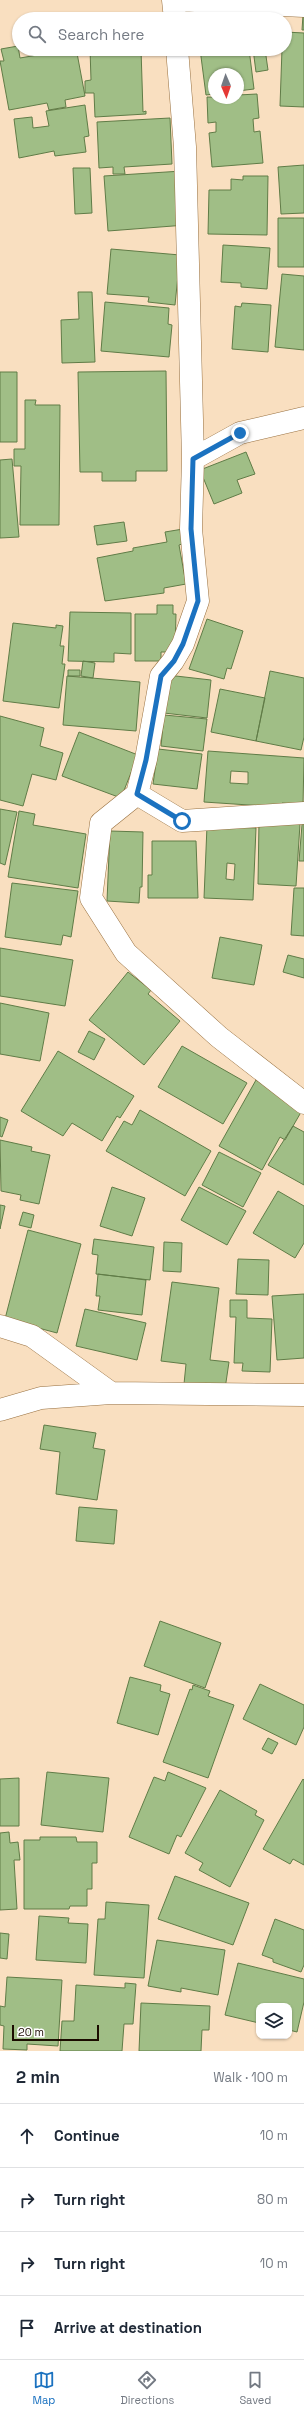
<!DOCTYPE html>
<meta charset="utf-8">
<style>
body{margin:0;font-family:"Space Grotesk",sans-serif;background:#f6f6f7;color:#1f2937}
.controls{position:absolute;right:12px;bottom:12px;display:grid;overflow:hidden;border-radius:8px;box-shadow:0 1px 3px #0004}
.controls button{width:36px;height:36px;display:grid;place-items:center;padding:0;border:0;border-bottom:1px solid #e0e1e3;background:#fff;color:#1f2937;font:20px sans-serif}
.compass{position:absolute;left:208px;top:68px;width:36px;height:36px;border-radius:50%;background:#fff;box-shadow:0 1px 3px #0004;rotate:178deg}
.scale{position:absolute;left:12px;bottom:10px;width:87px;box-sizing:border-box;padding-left:4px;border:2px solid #1b0c00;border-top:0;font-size:11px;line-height:14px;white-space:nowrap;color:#1b0c00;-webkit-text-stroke:3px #fff;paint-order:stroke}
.stop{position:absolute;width:12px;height:12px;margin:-9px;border:3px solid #1b72c0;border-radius:50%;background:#fff}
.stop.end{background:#1b72c0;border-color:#fff;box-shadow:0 1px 4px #0008}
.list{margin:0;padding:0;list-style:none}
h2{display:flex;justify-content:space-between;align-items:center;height:52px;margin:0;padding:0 16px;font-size:17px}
h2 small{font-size:13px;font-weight:400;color:#747a83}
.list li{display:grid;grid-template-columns:26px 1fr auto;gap:12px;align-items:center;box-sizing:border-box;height:64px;padding:0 16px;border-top:1px solid #e0e1e3}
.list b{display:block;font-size:15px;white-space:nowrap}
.list em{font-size:13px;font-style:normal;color:#747a83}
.icon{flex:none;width:22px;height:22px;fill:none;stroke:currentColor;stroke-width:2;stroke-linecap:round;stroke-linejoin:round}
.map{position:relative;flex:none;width:304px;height:2051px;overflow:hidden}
.search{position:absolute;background:#fff;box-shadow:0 1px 3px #0004;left:12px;right:12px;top:12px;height:44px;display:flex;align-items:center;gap:10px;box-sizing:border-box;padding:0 14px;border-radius:22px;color:#747a83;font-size:15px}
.sheet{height:308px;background:#fff}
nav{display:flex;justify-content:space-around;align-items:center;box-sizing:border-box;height:56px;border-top:1px solid #e0e1e3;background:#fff;font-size:11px;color:#747a83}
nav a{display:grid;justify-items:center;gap:2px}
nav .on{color:#1b72c0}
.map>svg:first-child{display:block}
.building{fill:#a0be86;stroke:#607c47;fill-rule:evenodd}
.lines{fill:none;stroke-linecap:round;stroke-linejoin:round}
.minor-casing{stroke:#98703f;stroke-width:23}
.minor{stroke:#fff;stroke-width:22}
.route{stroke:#1b72c0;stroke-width:5}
</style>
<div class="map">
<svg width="304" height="2051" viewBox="0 0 304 2051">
<rect width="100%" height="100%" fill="#f9dfc0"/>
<!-- building -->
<path class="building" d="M303,15H304V30H302Z
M263,16H280L281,19H263Z
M285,32L304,33V107L280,106L282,49H285Z
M18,46L20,58L73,49V54L77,53L85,96L65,100L66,107L49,110L47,103L9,110L0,61H4L1,49Z
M90,49H141L143,112L146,111V114L95,117L94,93H85V81L91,80Z
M200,49H249L254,89L238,91V74H214V94L206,95Z
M253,49H265L268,70L256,72Z
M257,94L259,118L253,119L254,132L260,131L263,163L212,167L209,133L216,132V122L208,123L207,97L238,98V95Z
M85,105L89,136L84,137L86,152L55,156L54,151L19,158L14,119L32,117L33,128L49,126L46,111Z
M170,118L172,164L124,167L125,174H113V167L99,168L97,122Z
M304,165V213L281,214L278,167Z
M73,168H90L92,213L75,214Z
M182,171L186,225L108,231L104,176Z
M243,176H268L267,235L208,234L209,190H231V179L243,180Z
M278,218H304V267H278Z
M223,245L270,248L267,289L241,287V283L221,282Z
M111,249L180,255L175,305L148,302L149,297L107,294Z
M282,274L304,276V350L275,347Z
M78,292H92L95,362L62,363L61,320L79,319Z
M105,302L169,308L168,324L172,325L169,357L101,351Z
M242,303L271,305L268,352L232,349L235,306L241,307Z
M166,371L167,471H136V481H102V472H80L78,372Z
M0,372H17V442H0Z
M25,400H36L35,405H60L59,525H20L21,466H14V449H25Z
M246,452L255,474L237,480L242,493L214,504L200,470Z
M12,459L19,537L0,538V460Z
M124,522L127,541L97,545L94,526Z
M183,529L185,543L179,545L186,584L164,588V593L105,601L97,558L133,551V548L167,542L165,532Z
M157,605H173V614H176L175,652H161V661H135V614H157Z
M70,612L131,613V654L114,653V662L68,661Z
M207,619L243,631L231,669L227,668L224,679L189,669Z
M13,623L56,628V625L63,626L60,646H64L62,664H65L59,708L3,701Z
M83,661L95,663L93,678L81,676Z
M68,670H80V676H68Z
M270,671L304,678V737L301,750L256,741Z
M167,675L211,680L207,718L164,713Z
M67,676L140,682L136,731L63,725Z
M220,689L265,698L256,741L211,732Z
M164,715L207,719L203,751L161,746Z
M0,716L44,728L40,746L63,753L56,780L32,774L23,806L0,800Z
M79,732L138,755L121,798L62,776Z
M158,749L202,754L197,789L153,784Z
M208,751L304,758L303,805L282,803V810L264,806L204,802ZM231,771L248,772V784L230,783Z
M0,809L17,812L5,865L0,863Z
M19,811L35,814L33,825L86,834L78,888L8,877Z
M303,813L304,814V861H299Z
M259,821L300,824L296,886L258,884Z
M207,826L256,828L253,900L204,898ZM227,863L235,864L234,880L226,879Z
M110,831L143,832L142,887H140L139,903L107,901Z
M152,841H196L198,898H148V875H152Z
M12,883L78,891L71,937L63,935L61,945L5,937Z
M294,888H304V936L291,935Z
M220,937L262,945L254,985L212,978Z
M0,948L73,960L65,1006L0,996Z
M288,955L304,959V978L283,972Z
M128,972L151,990L148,994L180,1021L144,1065L89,1020Z
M0,1003L49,1013L40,1061L0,1054Z
M89,1031L105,1039L94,1060L78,1052Z
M182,1046L247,1083L223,1124L158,1087Z
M58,1051L134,1096L120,1118L117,1116L102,1141L72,1123L63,1136L21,1111Z
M256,1080L304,1107L285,1140L280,1137L262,1170L219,1146Z
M140,1110L211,1151L185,1196L106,1151L124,1121L132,1125Z
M0,1117L8,1120L2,1137L0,1136Z
M293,1126L304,1132V1185L268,1165Z
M0,1140L32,1147L31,1151L50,1155L39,1204L20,1200L21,1195L1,1191Z
M219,1152L261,1173L243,1207L202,1185Z
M112,1187L145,1198L132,1236L100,1226Z
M199,1187L246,1211L227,1245L181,1220Z
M278,1191L304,1206V1243L295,1258L253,1233Z
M0,1205L5,1206L0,1229Z
M23,1212L34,1215L31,1228L19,1225Z
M28,1230L81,1244L57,1333L5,1319Z
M94,1239L154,1247L150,1280L96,1274L98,1255L92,1254Z
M164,1242L182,1243L181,1272L163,1271Z
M238,1259L269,1260L268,1295L236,1294Z
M98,1274L146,1280L142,1315L98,1310L100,1296H96Z
M172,1282L219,1288L210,1360L229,1362L225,1389L184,1384L186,1364L161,1361Z
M304,1294V1358L277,1360L272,1296Z
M230,1300H247V1318L272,1319L270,1372L242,1371L243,1363H234L236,1317H230Z
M85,1309L146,1323L137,1360L76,1346Z
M44,1425L96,1433L93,1448L105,1450L97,1500L56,1494L60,1452L40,1449Z
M79,1507L117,1510L114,1544L76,1541Z
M160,1621L221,1643L205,1688L144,1666Z
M130,1677L161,1685L160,1691L170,1694L158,1735L117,1723Z
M260,1684L304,1705V1727L296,1745L243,1719Z
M193,1685L210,1691L208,1696L234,1705L208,1778L163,1762L190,1689L192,1690Z
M268,1738L278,1743L272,1754L262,1749Z
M47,1772L109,1778L103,1832L41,1825Z
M168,1772L206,1788L181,1837L177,1835L169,1854L129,1837L154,1777L165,1781Z
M19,1778V1826H0V1779Z
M303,1779L304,1780V1865L293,1859L290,1864L263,1849Z
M220,1790L257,1811L255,1815L264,1820L230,1887L199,1870L203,1863L185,1853Z
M9,1832L10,1843L18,1842L20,1860H14L17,1909L0,1910V1833Z
M40,1837H76L77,1842H97V1863H92V1889H87V1906H70L69,1909H24V1840H40Z
M175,1876L249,1903L233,1945L158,1919Z
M106,1902L149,1905L144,1978L94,1975L98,1919H105Z
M39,1916L69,1918L68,1923L88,1924L86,1963L36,1960Z
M275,1919L304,1930V1965L301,1972L273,1962V1959L262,1955Z
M0,1933L9,1934L7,1959L0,1958Z
M157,1940L225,1950L218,1995L181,1988V1992L148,1986Z
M238,1963L304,1979V2002L297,2032L289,2030V2006H259V2023L225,2015Z
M7,1977L62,1980L58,2046L27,2044V2050L3,2049L4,2026L0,2025V2006L5,2007Z
M125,1983L136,1984L133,2024H124L122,2051H60L62,2021H74L76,1985L125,1988Z
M141,2003L210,2006L209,2030H202L201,2051H139Z"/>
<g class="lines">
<defs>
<path id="minor" d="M175,19L173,0L304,6
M177,49L185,147L193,459L191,529L198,601L183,644L173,661L161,676L146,759L137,794L101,823L91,898L126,953L219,1037L304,1103
M193,459L240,433L304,418
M137,794L182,821L304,813
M0,1326L32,1336L111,1393L304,1395
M0,1410L41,1398L111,1393"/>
</defs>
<!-- minor casing -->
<use href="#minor" class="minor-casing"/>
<!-- minor -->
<use href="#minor" class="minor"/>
</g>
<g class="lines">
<!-- route -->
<path class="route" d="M182,821L137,794L146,760L161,676L174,661L183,644L198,601L191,529L193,459L240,433"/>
</g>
</svg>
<div class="controls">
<button><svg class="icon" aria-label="layers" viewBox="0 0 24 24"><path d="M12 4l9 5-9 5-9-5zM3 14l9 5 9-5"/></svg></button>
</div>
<svg class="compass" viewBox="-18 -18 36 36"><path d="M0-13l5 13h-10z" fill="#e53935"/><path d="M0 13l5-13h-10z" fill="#747a83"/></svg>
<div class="scale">20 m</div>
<div class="stop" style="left:182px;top:821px"></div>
<div class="stop end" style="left:240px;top:433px"></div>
<div class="search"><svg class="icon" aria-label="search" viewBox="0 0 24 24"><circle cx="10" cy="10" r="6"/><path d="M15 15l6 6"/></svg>Search here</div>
</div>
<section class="sheet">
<h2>2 min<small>Walk · 100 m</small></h2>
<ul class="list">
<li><svg class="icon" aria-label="ahead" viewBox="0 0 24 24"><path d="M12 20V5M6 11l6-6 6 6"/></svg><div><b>Continue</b></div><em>10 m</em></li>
<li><svg class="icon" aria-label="right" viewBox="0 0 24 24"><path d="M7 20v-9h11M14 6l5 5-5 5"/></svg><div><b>Turn right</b></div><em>80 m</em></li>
<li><svg class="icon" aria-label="right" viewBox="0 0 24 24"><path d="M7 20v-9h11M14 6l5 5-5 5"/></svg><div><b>Turn right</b></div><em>10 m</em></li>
<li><svg class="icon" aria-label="arrive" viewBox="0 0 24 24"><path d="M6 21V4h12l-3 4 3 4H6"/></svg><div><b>Arrive at destination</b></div></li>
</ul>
</section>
<nav>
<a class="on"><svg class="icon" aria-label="map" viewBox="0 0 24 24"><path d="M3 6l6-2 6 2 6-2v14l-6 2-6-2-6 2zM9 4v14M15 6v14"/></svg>Map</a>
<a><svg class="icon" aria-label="directions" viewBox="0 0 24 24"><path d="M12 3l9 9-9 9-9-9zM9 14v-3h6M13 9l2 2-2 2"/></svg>Directions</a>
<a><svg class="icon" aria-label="saved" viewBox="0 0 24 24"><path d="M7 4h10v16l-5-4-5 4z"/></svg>Saved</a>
</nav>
